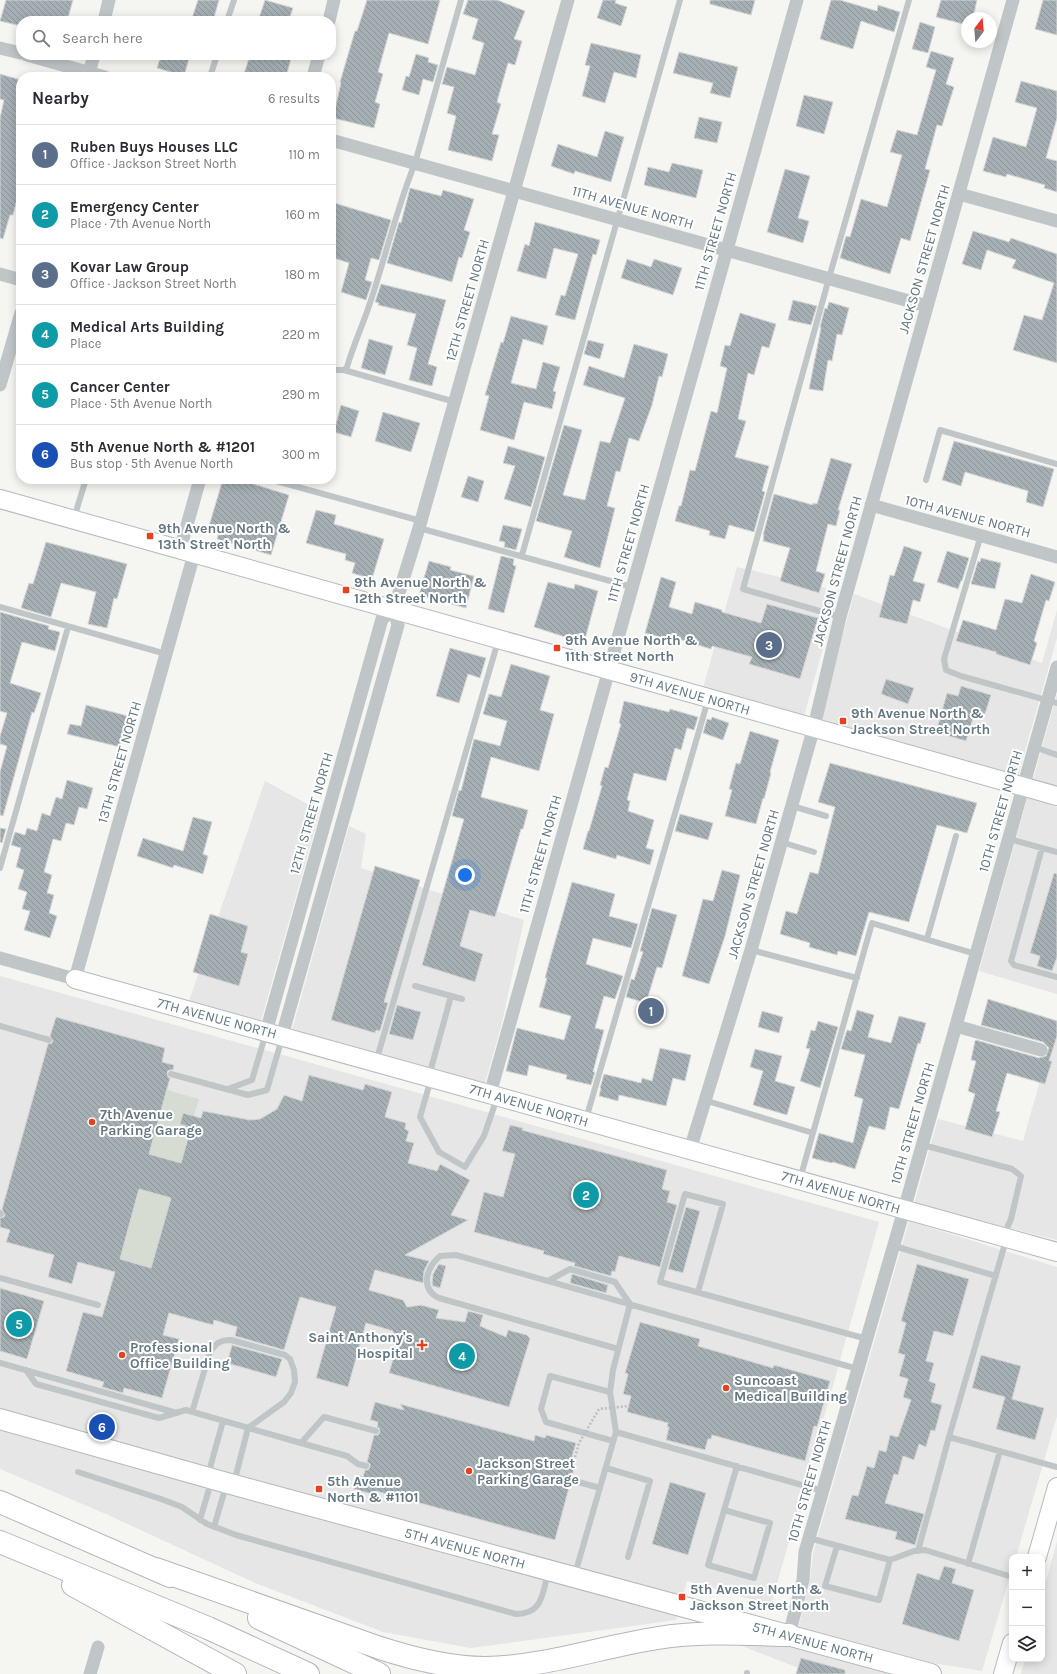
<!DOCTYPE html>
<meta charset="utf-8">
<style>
body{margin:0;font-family:Karla,sans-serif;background:#f7f7f7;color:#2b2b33}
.controls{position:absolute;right:12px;bottom:12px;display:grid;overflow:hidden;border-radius:8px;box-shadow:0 2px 10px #0003}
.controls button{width:36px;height:36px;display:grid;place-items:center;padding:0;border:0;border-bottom:1px solid #e1e1e2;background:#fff;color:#2b2b33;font:20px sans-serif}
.compass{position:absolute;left:961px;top:12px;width:36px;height:36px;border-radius:50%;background:#fff;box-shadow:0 2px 10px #0003;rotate:16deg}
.you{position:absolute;left:465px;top:875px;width:14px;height:14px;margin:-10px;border:3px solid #fff;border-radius:50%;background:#1a73e8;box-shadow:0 0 0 6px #1a73e833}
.badge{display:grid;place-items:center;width:26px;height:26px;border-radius:50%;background:#e44222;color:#fff;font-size:13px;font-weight:700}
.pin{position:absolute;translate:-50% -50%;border:2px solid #fff;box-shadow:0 1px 4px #0006}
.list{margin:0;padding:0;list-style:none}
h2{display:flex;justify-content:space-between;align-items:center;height:52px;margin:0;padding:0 16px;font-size:17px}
h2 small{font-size:13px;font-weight:400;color:#7c7c81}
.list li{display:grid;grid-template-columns:26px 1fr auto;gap:12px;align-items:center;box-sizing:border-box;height:60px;padding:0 16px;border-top:1px solid #e1e1e2}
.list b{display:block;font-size:15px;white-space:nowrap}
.list p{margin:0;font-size:13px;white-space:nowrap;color:#7c7c81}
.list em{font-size:13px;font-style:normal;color:#7c7c81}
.icon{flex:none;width:22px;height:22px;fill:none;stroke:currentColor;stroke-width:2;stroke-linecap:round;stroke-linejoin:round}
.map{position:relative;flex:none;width:1057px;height:1674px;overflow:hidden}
.search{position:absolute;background:#fff;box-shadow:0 2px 10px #0003;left:16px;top:16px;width:320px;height:44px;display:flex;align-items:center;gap:10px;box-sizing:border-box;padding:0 14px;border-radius:16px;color:#7c7c81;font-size:15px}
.panel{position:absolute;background:#fff;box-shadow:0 2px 10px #0003;left:16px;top:72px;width:320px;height:412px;border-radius:16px}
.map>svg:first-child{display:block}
.built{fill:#e5e6e5}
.garden{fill:#d6dcd2}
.building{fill:url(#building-back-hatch);stroke:#d6d6d4;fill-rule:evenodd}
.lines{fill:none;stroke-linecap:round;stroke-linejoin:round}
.secondary-casing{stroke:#b4babe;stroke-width:20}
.primary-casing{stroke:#b3b8bb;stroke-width:22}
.highway-casing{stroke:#b3b7b9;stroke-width:24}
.lane{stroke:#c0c5c7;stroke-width:6}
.street{stroke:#c0c5c7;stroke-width:13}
.secondary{stroke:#fff;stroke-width:18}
.primary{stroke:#fff;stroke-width:20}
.highway{stroke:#fff;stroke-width:22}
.path-bridge{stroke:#bcbec0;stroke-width:2.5;stroke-dasharray:2 2;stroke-linecap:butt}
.poi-dot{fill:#e44222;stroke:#fff;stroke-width:1.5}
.labels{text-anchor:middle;stroke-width:4;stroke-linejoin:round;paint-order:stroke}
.street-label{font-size:14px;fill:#647782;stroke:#fff}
.poi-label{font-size:14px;font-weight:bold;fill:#647782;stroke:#fff;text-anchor:start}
</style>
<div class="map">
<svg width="1057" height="1674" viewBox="0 0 1057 1674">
<defs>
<pattern id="building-back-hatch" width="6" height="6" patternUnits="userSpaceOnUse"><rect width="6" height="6" fill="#a6b0b4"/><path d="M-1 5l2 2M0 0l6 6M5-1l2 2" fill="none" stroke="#8b9498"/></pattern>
</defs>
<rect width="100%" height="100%" fill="#f5f5f1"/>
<!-- built -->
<path class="built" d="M737,567L839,591L804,716L703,688Z
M854,594L1042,663L1057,610V638L1018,776L819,720Z
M1057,694V786L1033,780Z
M265,781L320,811L261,1021L189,1001Z
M1028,796L1057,807V994L979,971Z
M349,826L366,834L361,868L524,920L502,1023L485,1083L292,1030Z
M0,976L879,1222L771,1605L687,1581L676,1620L471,1648L383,1632L253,1582L106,1514L0,1469Z
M1057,1020V1240L914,1204L938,1119L1023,1141Z
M909,1221L1057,1267V1416L1016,1557H1012V1569L982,1671L914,1660L798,1629L810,1581L813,1553Z
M1057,1541V1674H1021L1025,1659H1042V1596Z
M732,1642L787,1643L900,1674H800L801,1669Z"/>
<!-- garden -->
<path class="garden" d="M167,1090L199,1099L194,1116L180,1124L186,1126L185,1129L190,1131L181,1163L149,1154Z
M165,1176L177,1179L151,1268L120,1259L141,1183L148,1191L160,1195Z"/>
<!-- building -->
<path class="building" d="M6,0H73L67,21H21V26L0,21Z
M198,0H219L213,21H191Z
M265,0L293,8L289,20L280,17L279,21H258Z
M367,0H440L428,44L389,33L378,72L383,74L375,102L380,104L374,128L333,118L341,83L340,82L355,31H357Z
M468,0H497L525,11L514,39L522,41L515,65L508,63L497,102L501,104L492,134L499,135L492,161L448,150L456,116L447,113L454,87L442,84L447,67L475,75L484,43L472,39L478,19L463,14Z
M603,0H616L615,3L627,7L621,26L597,18Z
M710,0H755L751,15L710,4Z
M831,0H840L877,11L878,5L900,12L894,32L861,21L853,49L820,39Z
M941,0H977L973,18H967V25L936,17Z
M1043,0H1057V35L1035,29Z
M920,22L935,27L928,53L912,49Z
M591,43L641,55L636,78L614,72L605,103L582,96L590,66L585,65Z
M931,51L954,58L946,84L954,87L942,126L937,125L925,169L930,170L910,241L901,238L890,274L840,258L846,236L850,237L861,199L887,207L902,155L890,152L897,130L917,135L936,70L926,67Z
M679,52L738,67L730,98L710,93L713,83L673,73Z
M416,54L429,58L428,62L438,65L433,82L423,79L419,95L402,90L406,76L409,77Z
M161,55H190L184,76L157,68Z
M250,55H292L286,77H243Z
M0,74L21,80V183L13,215H10L3,239L0,238V118L4,100L0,99Z
M1021,81L1057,91V118L1046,158L1057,161V192L1044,188L1045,185L1007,174L1006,177L983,171L993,137L1026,147L1037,108L1015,102Z
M804,95L833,102L824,134L796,126Z
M699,117L722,122L717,143L694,138Z
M605,131L624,137L611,182L575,171L574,174L551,166L558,144L597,157Z
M672,163L703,170L696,198L644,185L648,167L669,172Z
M785,169L810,176L798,218L809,221L803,243L767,232Z
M410,188L441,196L443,190L474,199L464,230L470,232L462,258L459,257L452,282L387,263L399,222L401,223Z
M331,202L391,220L379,260L371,258L365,280L372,282L366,300L341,292L349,263L331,257Z
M535,222L600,240L596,255L593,254L575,320L555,315L561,295L565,296L578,254L554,248L546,279L517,271L525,244L529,246Z
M973,231L1009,242L1011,238L1057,254V363L1013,350L1024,315L1042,320L1054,283L1012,268L1016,260L987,250L981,270L962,264Z
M627,259L651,267L654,259L682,268L673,295L621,278Z
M381,284L446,300L428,364L437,367L432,386L409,380L417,348L407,345L416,314L378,305L379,303L375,302Z
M793,300L817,306L811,325L788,320Z
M829,302L849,308L842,335L837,334L832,361L828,360L823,391L809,389L821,328L820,327L825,308L827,309Z
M740,313L776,324L769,348L762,346L754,375L748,373L738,419L746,421L735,457L769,466L762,491L765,492L754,532L729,525L725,539L709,535L710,531L675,521L679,506H681L690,470L695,471L711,411L717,413L727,368L720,366L725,345L730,346Z
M511,316L548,326L543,345L523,339L511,383L536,389L543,362L560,367L553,391L556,392L552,409L524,402L514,440L480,430L489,396L485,395L501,342L503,343Z
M369,339L393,346L385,375L361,368Z
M588,340L604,344L600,359L584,354Z
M634,344L668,354L662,377L659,376L652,405L639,441L629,438L620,472L616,471L607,506L615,508L600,568L564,557L572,531L536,521L564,425L582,430L563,495L585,500L600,441L610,443L625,398L583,385L589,366L624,378Z
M341,405L359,411L351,437L334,432Z
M383,412L420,423L411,452L375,441Z
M954,441L1054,469L1043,507L1026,502L1028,491L965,472L961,486L942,480Z
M508,446L545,457L531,507L504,499L515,466L503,463Z
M831,458L852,464L838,510H840L836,526L828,524L816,571L825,574L819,593L780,581L790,548L763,541L764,535H763L774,494L813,505V503L817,504Z
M468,476L484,481L478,502L461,497Z
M223,479H237L289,495L271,555L217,539L220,529L209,526Z
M316,510L336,515L334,524L384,539L372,579L352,573L355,563L345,560L346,554L306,543Z
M503,525L522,529L516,550L504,547L505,542L499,541Z
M46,542L127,564L117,599L114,598L107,628L88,624L96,592L61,583L51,617L21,608L29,583L33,584Z
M904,546L922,552L913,581L925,584L920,602L913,600L907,624L879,617L890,575L894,576Z
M947,551L969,558L962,581H961L958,589L937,582Z
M501,556L514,559L513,565L516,566L504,613L488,609Z
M981,558L1001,563L995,589L971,584L978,561L980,562Z
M429,561L451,567L450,570L474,576L466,608L419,595Z
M1031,574L1055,582L1049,601L1046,600L1034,641L1037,643L1030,665L996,654V652L956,641L963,620L996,630L1005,599L1022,603Z
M661,577L676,582L669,607L692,614L695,602L722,610V612L761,623L767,604L818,618L800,679L749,664L752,657L712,646L711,649L675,638L674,641L645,633Z
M548,582L574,589L575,584L598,591L584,643L534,627Z
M0,612L49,626L48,629L60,632L55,651L22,642L10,683L41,693L34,713L32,712L3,816L0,815V772L7,746L0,744V736L7,713L0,711Z
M450,648L486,658L480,678L468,674L459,703L436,696Z
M511,664L550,676L540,710L554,714L539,771L491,757L481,797L528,810L523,829H521L495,917L470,910L460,946L483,954L475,982L422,965L464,819L452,816L459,790L461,791L474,739L500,746L507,721L483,714L489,694L501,697Z
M886,679L914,688L908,704L881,694Z
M961,686L991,695L985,714L975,712L966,741L936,732L947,693L958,696Z
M624,701L669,712L670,709L698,717L694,730L687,728L681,750L675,748L666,781L634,773L627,800L630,801L628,811L654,820L646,848L654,850L650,865L617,855L616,859L583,849L588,831H589L602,786L600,785L605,767L608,768L621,724L619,723Z
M86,705L128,716L120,747L67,734L70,724L81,726Z
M712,717L729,723L723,740L703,733L707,719L711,720Z
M750,731L779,740L770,772L771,773L764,799L763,798L756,824L725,816L732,790L729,789L736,763L740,764Z
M830,763L977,803L967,833L937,825L909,922L869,912L856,956L838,951L837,955L809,947L810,943L780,934L786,911L797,914L810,872L818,874L835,807L818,802Z
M67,780L93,788L87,809L79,807L74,825L66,823L61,841L53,839L44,872L52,875L47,893L54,895L49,913L57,916L50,938L24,930L30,911L22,909L27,892L18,889L24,870L16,867L21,848L11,845L15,832L25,835L27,828L37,831L42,813L50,816L56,797L62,799Z
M680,814L713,823L708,840L675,831Z
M193,817L212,822L203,854L208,856L203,874L174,865L173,868L137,856L143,838L183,851Z
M0,828L6,829L2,843L0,842Z
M375,866L420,880L384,1002L388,1003L380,1031L376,1030L375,1033L331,1020Z
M722,870L740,875L725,936L709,984L682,976L703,899L713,901Z
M1054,873L1057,874V957L1052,971L1037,966L1040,956L1030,953Z
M572,882L615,894L609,916L638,924L631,948L593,938L586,964L623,976L615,999L604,996L595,1028L604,1030L593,1072H595L591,1085L566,1079L567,1075L529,1065L527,1076L506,1071L517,1028L564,1040L571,1016L539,1007L547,978H545L552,952Z
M652,908L677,915L662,968L657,967L646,1003L626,997L631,979L634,980L643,952L640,951Z
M210,914L248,926L241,952L248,954L239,986L193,972Z
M988,999L1057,1021V1036L1049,1061H1052L1045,1084L1007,1073L996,1111L1000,1112L992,1137L965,1129L975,1094L968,1091L976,1061L971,1060L975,1041L976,1040L1039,1058L1046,1056L1049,1048L1043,1042L981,1025Z
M397,1005L421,1012L413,1040L389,1034Z
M857,1010L874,1015L868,1037L891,1043L899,1016L926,1023L920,1044L918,1043L899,1109L890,1107L885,1130L869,1126L855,1169L833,1162L832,1163L812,1158L819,1133L853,1143L863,1099L854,1096L865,1055L841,1049L847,1030L851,1031Z
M762,1011L783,1017L779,1033L758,1027Z
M56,1017L165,1048L162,1062L174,1065L173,1070H169L167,1072L168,1077L170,1078L149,1154L181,1163L190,1131L185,1129L186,1126L180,1124L183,1113L201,1118L203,1111L250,1120L260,1119L277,1109L284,1095L302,1101L309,1075L363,1090L365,1084L392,1092L385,1117L406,1123L405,1129L409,1131L406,1141L414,1143L408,1163L437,1171L440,1164L470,1180L451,1215L468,1220L405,1255L429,1261L424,1271L423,1283L375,1270L369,1290L403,1300L407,1307L421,1305L439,1310L436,1318L465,1322L468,1311L483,1315L480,1326L506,1337L508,1330L527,1335L530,1339L509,1407L389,1373L396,1349L393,1331L366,1323L348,1387L316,1378L336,1307L300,1297L284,1350L235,1336L237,1327L214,1320L213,1325L169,1313L163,1335L179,1339L162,1398L124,1388L123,1393L102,1387L104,1382L66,1371L83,1312L102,1317L115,1272L78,1262L72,1284L48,1277L54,1255L6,1242L10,1230L0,1227V1218L4,1217L5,1215L2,1209L48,1044L52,1043L53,1041L50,1036ZM139,1189L171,1198L151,1268L120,1259Z
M818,1021L838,1027L820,1088L800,1081L810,1049L806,1048L811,1030L815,1031Z
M660,1048L691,1055L685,1081L673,1078L666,1106L619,1095L618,1101L599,1096L601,1088H600L604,1074L641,1083L642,1078L652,1081Z
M755,1049L782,1056L775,1081L795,1087L787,1115L753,1105L763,1071L750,1067Z
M510,1125L523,1128L522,1130L667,1170L662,1189L670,1191L667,1202L677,1205L660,1267L619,1256L615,1272L612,1271L611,1276L574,1266L575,1263L543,1254L544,1251L474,1232L484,1192L503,1197L515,1154L502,1151Z
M686,1207L700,1211L683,1273L668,1269Z
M439,1264L446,1266L440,1288L433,1286L432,1283L433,1274Z
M917,1264L969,1279L953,1336L934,1331L926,1361L934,1363L929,1381L936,1384L931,1402L942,1405L935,1431L931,1430L926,1447L919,1444L914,1460L903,1456L898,1475L894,1474L885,1503L924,1514L915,1545L895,1539L897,1532L845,1519L852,1495L858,1496L867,1466L874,1468L879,1450L886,1452L890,1435L898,1437L911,1400L903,1397L908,1379L899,1376L905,1355L898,1353L906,1323L901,1321Z
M572,1274L608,1285L606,1293L570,1283Z
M0,1288L44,1301L27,1359L0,1351Z
M640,1322L700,1339L698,1346L773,1368L774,1365L830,1381L817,1427L814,1426L805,1461L712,1435L711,1439H708L705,1450L666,1440L669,1427H667L668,1423L627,1412L631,1396L623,1394L628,1374L625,1373Z
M232,1345L282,1359L276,1377L227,1363Z
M981,1355L1021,1366L1012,1399L1044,1408L1035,1440L996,1429L1005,1397L972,1388Z
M375,1402L404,1410L400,1404L534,1441L535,1435L545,1438L546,1435L576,1443L571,1460L576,1461L572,1476H570L567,1478V1482L570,1484L555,1540L376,1491L375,1495L354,1489L358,1475L363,1477L365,1470H368L370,1467V1464L367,1462L374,1435H378L380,1432L379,1428L377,1427L378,1422L370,1420Z
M670,1482L706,1493L688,1555L652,1544Z
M944,1566L956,1569L952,1583L974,1590L959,1641L902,1624L917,1573L939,1580Z
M801,1658L845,1670V1674H796Z"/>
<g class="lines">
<defs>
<path id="secondary" d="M0,499L1057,796
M75,979L1057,1252
M1037,1557L1057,1487
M1003,1674L1012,1643"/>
<path id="primary" d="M0,1419L227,1483L931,1674"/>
<path id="highway" d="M0,1502L170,1576
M0,1542L208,1628L308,1674
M156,1569L380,1648C414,1659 449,1668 485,1668C544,1667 600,1647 658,1638C701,1631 745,1634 789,1635
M73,1585L235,1674
M259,1618L379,1674"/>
</defs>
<!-- secondary casing -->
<use href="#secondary" class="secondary-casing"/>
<!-- primary casing -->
<use href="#primary" class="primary-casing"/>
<!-- highway casing -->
<use href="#highway" class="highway-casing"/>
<!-- lane -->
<path class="lane" d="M227,21L234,0
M210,77L217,55
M331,370H344L347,367C353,346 362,327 369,306C385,259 396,210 415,163L461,0
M344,370L455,402
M269,479L421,521
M926,480L940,430L1057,464
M74,518L86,479
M419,528L632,587
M981,535L944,659L946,670L961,676L1057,703
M522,555L680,0
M0,607L166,654
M840,617L743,589L829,278L909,0
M1034,747L1057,755
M792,806L826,816
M1009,839L1057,852
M781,842L814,852
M1042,848L1011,961L1014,965L1057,977
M0,868L68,627
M927,939L956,836
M751,950L857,978
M415,986L462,999
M0,1026L49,1040
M376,1062L498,641
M171,1074L248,1095L267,1090L282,1038
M429,1076L451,996
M431,1079L420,1117L439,1152L465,1167L484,1136L497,1098
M228,1089L252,1080L266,1033
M704,1100L813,1133
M586,1119L708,700
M923,1145L1012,1169L1021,1176L1011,1219L1004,1235
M800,1179L872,923L976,954
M0,1213L1,1214
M894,1246L996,1276
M0,1278L98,1305
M548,1281L570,1269L615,1282L630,1304
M698,1292L723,1204L685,1194L660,1282L867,1339
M618,1349L439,1298C420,1289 426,1268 440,1256L456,1255L858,1369
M0,1363L177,1413
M26,1370L36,1384L159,1418L186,1410L301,1443
M610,1392L550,1376L541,1409L546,1422L613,1441
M192,1412L210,1352C216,1343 220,1340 231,1340L285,1355L290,1359L294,1370L295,1382L291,1393L284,1402L248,1428L234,1483
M616,1432L823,1491
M949,1437L1057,1467
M366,1466L358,1464L347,1456L301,1443L324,1417L376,1431
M606,1468L650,1481L628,1557
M78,1472L161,1499L182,1507L207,1524L236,1535L516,1614C543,1614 542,1594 548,1573
M208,1475L223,1421
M571,1480L600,1488
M724,1510L770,1523L754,1578L708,1565L737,1466
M200,1520L211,1482
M214,1527L226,1486
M809,1538L890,1560L914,1551L925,1550L1012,1577
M837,1546L825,1586L879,1600L890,1560
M918,1551L949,1437L1006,1240
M968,1564L1000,1451
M575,1574L616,1432L610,1392L613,1370L630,1304
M747,1674V1673"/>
<!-- street -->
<path class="street" d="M104,21L109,0
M329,21L334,0
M0,48L21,53
M27,55L105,77
M88,77L94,55
M313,77L319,55
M331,140L927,306
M959,194L1057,221
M0,274L21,280
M0,385L21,313
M871,505L1057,557
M180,550L200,479
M0,958L75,979L194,554
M956,1026L1041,1050
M266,1032L382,619L394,609
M282,1036L398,625L394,609L419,528L568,0
M490,1094L797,0
M690,1150L751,950L814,727L840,617L1013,0
M789,1635L803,1580L805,1552L904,1210L1057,667
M90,1674L98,1647"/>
<!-- secondary -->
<use href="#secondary" class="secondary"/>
<!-- primary -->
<use href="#primary" class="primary"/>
<!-- highway -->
<use href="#highway" class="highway"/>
<!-- path-bridge -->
<path class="path-bridge" d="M574,1461L579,1443L599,1409L628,1406"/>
</g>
<!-- markers -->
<g class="poi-dot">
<rect x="146" y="532" width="8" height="8" rx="2"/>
<rect x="342" y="586" width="8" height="8" rx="2"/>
<rect x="553" y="644" width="8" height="8" rx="2"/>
<rect x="839" y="717" width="8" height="8" rx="2"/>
<circle cx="92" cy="1122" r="4"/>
<path d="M420 1339h4v4h4v4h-4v4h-4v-4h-4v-4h4z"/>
<circle cx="122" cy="1355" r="4"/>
<circle cx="726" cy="1388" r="4"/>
<circle cx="469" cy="1471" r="4"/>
<rect x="315" y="1485" width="8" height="8" rx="2"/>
<rect x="678" y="1593" width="8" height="8" rx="2"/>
</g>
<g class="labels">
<!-- street labels -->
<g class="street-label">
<text transform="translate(633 207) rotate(16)" y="5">11TH AVENUE NORTH</text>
<text transform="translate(715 231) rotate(-74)" y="5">11TH STREET NORTH</text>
<text transform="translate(924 259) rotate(-74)" y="5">JACKSON STREET NORTH</text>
<text transform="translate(467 300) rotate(-74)" y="5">12TH STREET NORTH</text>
<text transform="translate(968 516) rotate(15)" y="5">10TH AVENUE NORTH</text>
<text transform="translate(628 543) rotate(-74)" y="5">11TH STREET NORTH</text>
<text transform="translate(837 571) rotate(-75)" y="5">JACKSON STREET NORTH</text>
<text transform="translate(690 693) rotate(16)" y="5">9TH AVENUE NORTH</text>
<text transform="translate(119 762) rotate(-74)" y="5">13TH STREET NORTH</text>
<text transform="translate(1000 811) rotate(-74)" y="5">10TH STREET NORTH</text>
<text transform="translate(311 813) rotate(-74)" y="5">12TH STREET NORTH</text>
<text transform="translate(540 854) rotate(-74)" y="5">11TH STREET NORTH</text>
<text transform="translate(753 884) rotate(-74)" y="5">JACKSON STREET NORTH</text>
<text transform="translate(217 1018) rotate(15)" y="5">7TH AVENUE NORTH</text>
<text transform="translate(529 1105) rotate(16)" y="5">7TH AVENUE NORTH</text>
<text transform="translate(912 1123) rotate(-74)" y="5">10TH STREET NORTH</text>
<text transform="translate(841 1192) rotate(16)" y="5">7TH AVENUE NORTH</text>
<text transform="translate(809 1481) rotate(-74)" y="5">10TH STREET NORTH</text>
<text transform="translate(465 1548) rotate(15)" y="5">5TH AVENUE NORTH</text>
<text transform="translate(813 1642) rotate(15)" y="5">5TH AVENUE NORTH</text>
</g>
<!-- poi labels -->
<g class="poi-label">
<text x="158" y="533">9th Avenue North &amp;<tspan x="158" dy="16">13th Street North</tspan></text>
<text x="354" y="587">9th Avenue North &amp;<tspan x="354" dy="16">12th Street North</tspan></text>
<text x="565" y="645">9th Avenue North &amp;<tspan x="565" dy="16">11th Street North</tspan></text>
<text x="851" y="718">9th Avenue North &amp;<tspan x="851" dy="16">Jackson Street North</tspan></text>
<text x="100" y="1119">7th Avenue<tspan x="100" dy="16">Parking Garage</tspan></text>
<text x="413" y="1342" text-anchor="end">Saint Anthony's<tspan x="413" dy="16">Hospital</tspan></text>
<text x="130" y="1352">Professional<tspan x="130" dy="16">Office Building</tspan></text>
<text x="734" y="1385">Suncoast<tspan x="734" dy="16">Medical Building</tspan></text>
<text x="477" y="1468">Jackson Street<tspan x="477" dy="16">Parking Garage</tspan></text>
<text x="327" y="1486">5th Avenue<tspan x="327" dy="16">North &amp; #1101</tspan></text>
<text x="690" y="1594">5th Avenue North &amp;<tspan x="690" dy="16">Jackson Street North</tspan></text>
</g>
</g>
</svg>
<div class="controls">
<button>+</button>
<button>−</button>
<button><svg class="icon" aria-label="layers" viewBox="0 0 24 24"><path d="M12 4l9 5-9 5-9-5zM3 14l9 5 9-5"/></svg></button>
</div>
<svg class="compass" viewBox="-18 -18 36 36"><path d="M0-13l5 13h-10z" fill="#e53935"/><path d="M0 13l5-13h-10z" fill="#7c7c81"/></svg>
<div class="you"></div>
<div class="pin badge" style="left:651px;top:1011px;background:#5c6f8a">1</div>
<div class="pin badge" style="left:586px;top:1195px;background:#0f9aa8">2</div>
<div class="pin badge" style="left:769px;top:645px;background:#5c6f8a">3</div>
<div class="pin badge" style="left:462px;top:1356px;background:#0f9aa8">4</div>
<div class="pin badge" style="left:19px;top:1324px;background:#0f9aa8">5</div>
<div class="pin badge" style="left:102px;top:1427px;background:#1a4fb4">6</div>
<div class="search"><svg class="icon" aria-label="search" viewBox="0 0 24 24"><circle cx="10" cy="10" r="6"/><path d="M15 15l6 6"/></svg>Search here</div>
<section class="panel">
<h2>Nearby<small>6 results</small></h2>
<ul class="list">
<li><span class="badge" style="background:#5c6f8a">1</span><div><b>Ruben Buys Houses LLC</b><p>Office · Jackson Street North</p></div><em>110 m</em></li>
<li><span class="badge" style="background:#0f9aa8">2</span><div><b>Emergency Center</b><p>Place · 7th Avenue North</p></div><em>160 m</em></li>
<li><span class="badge" style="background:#5c6f8a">3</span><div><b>Kovar Law Group</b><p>Office · Jackson Street North</p></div><em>180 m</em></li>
<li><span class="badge" style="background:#0f9aa8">4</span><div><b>Medical Arts Building</b><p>Place</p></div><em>220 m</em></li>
<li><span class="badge" style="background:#0f9aa8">5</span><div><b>Cancer Center</b><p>Place · 5th Avenue North</p></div><em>290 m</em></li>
<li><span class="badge" style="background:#1a4fb4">6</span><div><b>5th Avenue North &amp; #1201</b><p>Bus stop · 5th Avenue North</p></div><em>300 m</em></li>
</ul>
</section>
</div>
